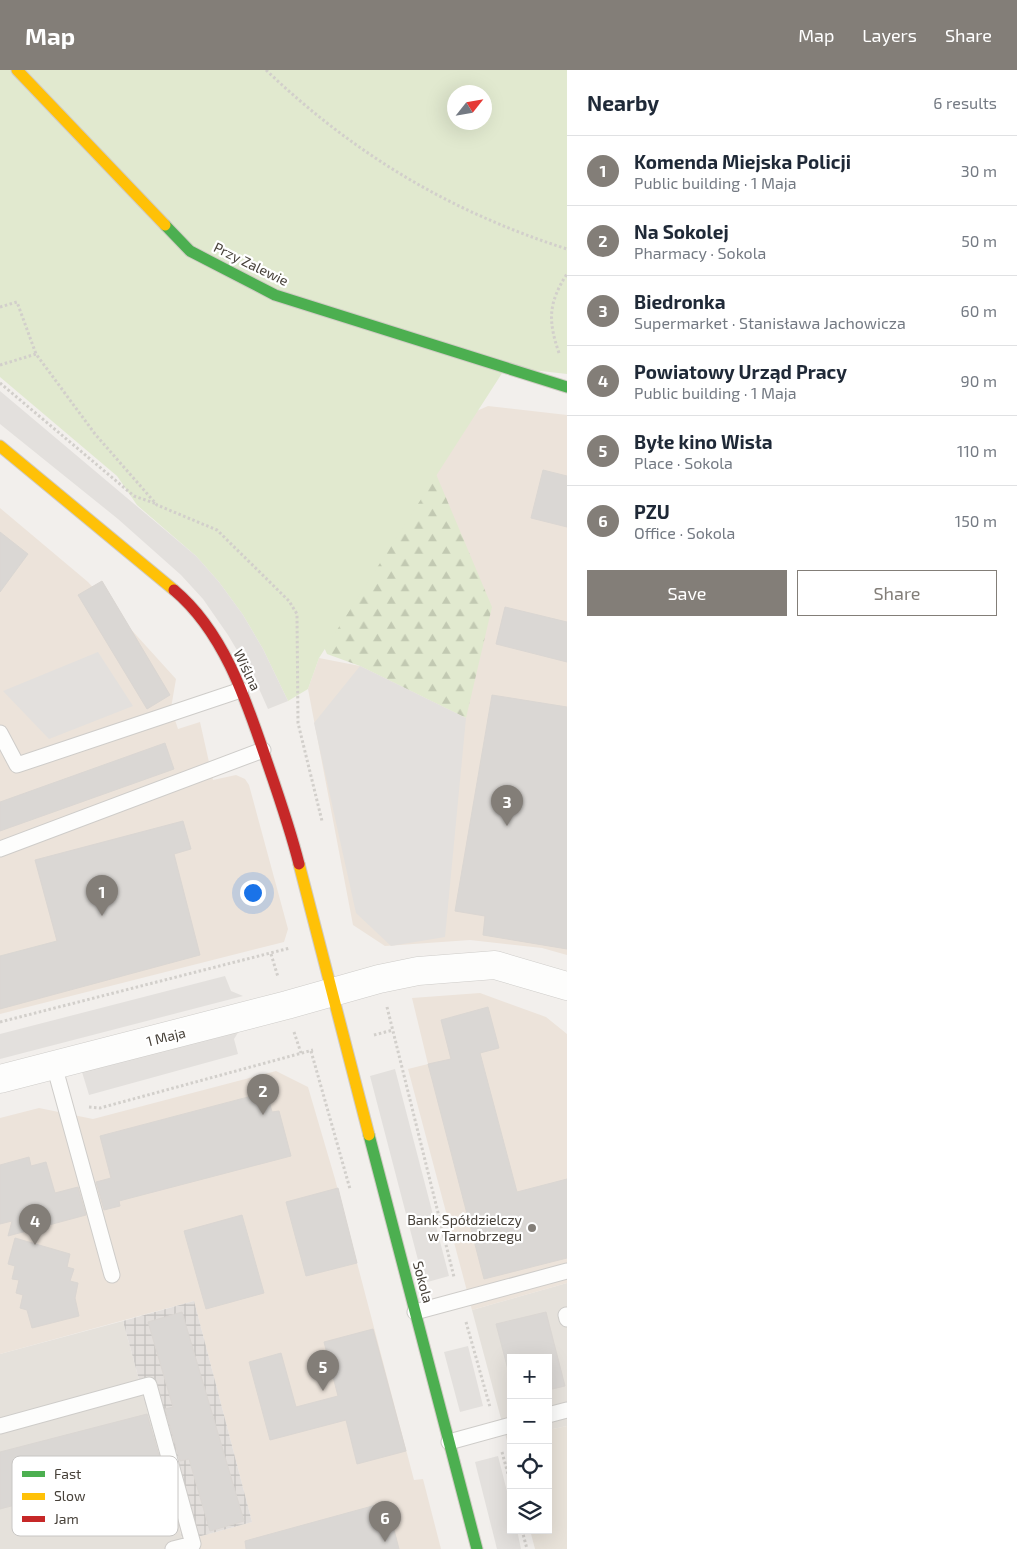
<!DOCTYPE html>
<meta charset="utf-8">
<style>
body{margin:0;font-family:"Exo 2",sans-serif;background:#f6f6f7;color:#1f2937}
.controls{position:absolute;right:15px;bottom:15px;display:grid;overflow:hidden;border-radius:0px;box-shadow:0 5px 20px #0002}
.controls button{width:45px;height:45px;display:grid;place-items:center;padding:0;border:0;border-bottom:1px solid #e0e1e3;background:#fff;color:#1f2937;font:25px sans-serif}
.compass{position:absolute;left:447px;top:15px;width:45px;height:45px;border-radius:50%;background:#fff;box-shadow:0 5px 20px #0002;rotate:59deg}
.you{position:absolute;left:252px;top:822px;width:18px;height:18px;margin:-12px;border:4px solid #fff;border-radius:50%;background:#1a73e8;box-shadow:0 0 0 8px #1a73e833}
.badge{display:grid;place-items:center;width:32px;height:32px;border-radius:50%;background:#837e78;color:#fff;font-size:16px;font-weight:700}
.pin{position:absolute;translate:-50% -41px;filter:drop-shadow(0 1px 2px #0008)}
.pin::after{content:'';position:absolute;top:26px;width:18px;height:15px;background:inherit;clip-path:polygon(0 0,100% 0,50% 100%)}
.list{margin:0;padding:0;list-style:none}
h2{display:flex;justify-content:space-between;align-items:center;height:65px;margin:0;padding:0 20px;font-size:21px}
h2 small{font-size:16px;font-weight:400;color:#747a83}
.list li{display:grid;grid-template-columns:32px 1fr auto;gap:15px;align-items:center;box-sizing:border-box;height:70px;padding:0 20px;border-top:1px solid #e0e1e3}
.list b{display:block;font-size:19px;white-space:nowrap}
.list p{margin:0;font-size:16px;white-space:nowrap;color:#747a83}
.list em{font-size:16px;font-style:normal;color:#747a83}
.actions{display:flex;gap:10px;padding:15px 20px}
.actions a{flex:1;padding:11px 0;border:1px solid #837e78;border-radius:0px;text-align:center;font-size:18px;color:#837e78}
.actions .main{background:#837e78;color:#fff}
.icon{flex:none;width:28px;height:28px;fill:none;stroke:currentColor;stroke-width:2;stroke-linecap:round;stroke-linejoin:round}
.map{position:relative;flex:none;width:567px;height:1479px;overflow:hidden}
header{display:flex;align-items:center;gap:30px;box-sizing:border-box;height:70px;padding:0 25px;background:#837e78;color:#fff}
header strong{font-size:24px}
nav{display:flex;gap:28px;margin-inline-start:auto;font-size:18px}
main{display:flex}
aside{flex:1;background:#fff}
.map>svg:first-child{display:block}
.residential{fill:#e5e1db}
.commercial{fill:#ece3da}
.industrial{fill:url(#industrial-grid)}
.education{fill:#e8e2d9}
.forest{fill:url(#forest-firs)}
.park{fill:#e1e9cf;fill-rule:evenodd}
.parking{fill:#e3e0dd}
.building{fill:#dad7d4;stroke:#dad6d2}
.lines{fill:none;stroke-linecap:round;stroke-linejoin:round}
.lane-casing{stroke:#ceccc9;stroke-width:17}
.street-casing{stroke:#ceccc9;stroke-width:29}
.fast-casing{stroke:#d0cbc4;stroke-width:13}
.slow-casing{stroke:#d0cbc4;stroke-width:13}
.jam-casing{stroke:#d0cbc4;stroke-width:13}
.path{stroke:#d2cfcb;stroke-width:3;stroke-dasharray:2.5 2.5;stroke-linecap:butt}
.lane{stroke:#fdfdfc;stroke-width:15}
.street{stroke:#fdfdfc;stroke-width:28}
.fast{stroke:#4caf50;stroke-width:11}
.slow{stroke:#ffc107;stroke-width:11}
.jam{stroke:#c62828;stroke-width:11}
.poi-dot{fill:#837e78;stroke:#fff;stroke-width:2}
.labels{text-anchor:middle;stroke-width:4.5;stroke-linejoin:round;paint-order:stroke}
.street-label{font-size:14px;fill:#474139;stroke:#fff}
.poi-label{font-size:14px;fill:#474139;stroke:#fff;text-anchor:end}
.key{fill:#fff;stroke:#c8c6c4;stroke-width:1}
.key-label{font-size:14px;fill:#474139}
</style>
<header>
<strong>Map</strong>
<nav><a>Map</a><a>Layers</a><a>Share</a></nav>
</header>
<main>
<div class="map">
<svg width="567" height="1479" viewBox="0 0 567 1479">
<defs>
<pattern id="industrial-grid" width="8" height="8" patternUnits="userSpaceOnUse" patternTransform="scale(1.25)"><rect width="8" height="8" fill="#e2dedb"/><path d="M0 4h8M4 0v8" fill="none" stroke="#c3c0bd"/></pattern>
<pattern id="forest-firs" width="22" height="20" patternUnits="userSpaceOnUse" patternTransform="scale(1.25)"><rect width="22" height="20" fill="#e1e9cf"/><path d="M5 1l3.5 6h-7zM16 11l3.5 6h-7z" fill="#c2c9b2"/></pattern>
</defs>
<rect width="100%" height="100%" fill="#f2efec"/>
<!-- residential -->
<path class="residential" d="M567,1213V1356L548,1360V1288H511V1370L507,1371L472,1240Z
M123,1251L185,1479H0V1284Z"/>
<!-- commercial -->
<path class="commercial" d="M488,336L567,345V885L542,878L470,870L385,876L353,855L308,619L319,588L360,596L466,648L420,366Z
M0,438L88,512L176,609L171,638L178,659L200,652L213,710L236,705L245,709L249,715L288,859L284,872L0,944Z
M480,923L546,947L567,964V1213L472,1240L408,999L428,994L412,928Z
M276,1001L308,1017L335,1109L414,1410L423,1409L441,1479H185L183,1471L252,1452L194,1231L0,1284V1048L39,1038L93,1049Z"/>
<!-- industrial -->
<path class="industrial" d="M194,1231L252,1452L183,1471L123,1251Z"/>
<!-- education -->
<path class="education" d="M567,1356V1479H535L530,1460H548V1360Z"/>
<!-- forest -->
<path class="forest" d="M0,0L420,366L492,537L466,648L360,596L327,584L304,531Z"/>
<!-- park -->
<path class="park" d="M0,0H567V304L506,297L319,588L308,619L288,631L263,579L243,545L219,512L196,486L137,435L117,406L0,307ZM454,22H484V52H454Z"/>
<!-- parking -->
<path class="parking" d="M0,321L196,486L219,512L243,545L263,579L288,631L268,639L256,612L228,565L203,529L181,505L118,449L0,354Z
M98,582L133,636L49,669L3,621Z
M360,596L466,648L445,867L391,876L356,843L314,653Z
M225,906L231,921L243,926L0,989V964Z
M239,961L234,969L238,984L89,1025L82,1002Z
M395,999L449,1206L424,1213L370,1006Z
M468,1276L483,1336L460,1342L444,1282Z
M498,1386L511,1437V1460H517L521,1479H497L475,1392Z"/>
<!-- building -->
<path class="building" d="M543,400L567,406V457L531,448Z
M0,462L28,484L0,522Z
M102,511L170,625L147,639L78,525Z
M505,537L567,552V592L496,574Z
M492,625L567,637V879L483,865L485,846L455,841Z
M165,673L174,699L0,761V732Z
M183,751L191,779L174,784L200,885L0,939V886L57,871L35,790Z
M488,937L499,978L480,983L517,1122L567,1109V1188L484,1209L428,994L451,989L441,950Z
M267,1022L272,1042L279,1041L291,1086L119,1131L120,1136L104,1140L96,1112L111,1108L100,1066Z
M29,1087L31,1096L46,1092L55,1123L78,1117L86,1145L8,1166L12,1151L0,1154V1095Z
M338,1118L357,1193L306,1206L286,1132Z
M242,1145L264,1223L206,1239L184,1161Z
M15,1168L70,1184L67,1197L74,1199L70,1211L78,1213L75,1228L79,1246L32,1258L27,1240L20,1238L23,1225L16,1223L19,1210L12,1209L15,1196L8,1194Z
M182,1242L244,1451L210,1461L189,1389L180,1391L165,1339L173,1337L148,1252Z
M546,1242L565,1316L548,1320V1288H511V1311L496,1254Z
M373,1259L406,1381L357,1394L346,1350L270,1370L249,1292L281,1283L296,1337L338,1326L324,1272Z
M147,1344L162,1396L0,1439V1382Z
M387,1432L399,1479H246L245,1471Z"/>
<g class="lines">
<defs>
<path id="lane" d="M0,663L17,695L241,620
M0,779L263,680
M54,995L112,1205
M415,1242L567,1201
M566,1245L567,1249
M548,1345L567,1340
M0,1356L149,1315L193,1474L173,1479
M449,1372L511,1355"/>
<path id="street" d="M0,1009L287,935L379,909L418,901L495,895L567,916"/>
<path id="fast" d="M165,155L190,181L275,225L567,317
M369,1065L477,1479"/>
<path id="slow" d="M17,0L165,155
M0,376L174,520
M299,794L369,1065"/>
<path id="jam" d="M174,520C224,562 246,630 266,689C278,724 290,758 299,794"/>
</defs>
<!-- lane casing -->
<use href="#lane" class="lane-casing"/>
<!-- street casing -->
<use href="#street" class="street-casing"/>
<!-- fast casing -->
<use href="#fast" class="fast-casing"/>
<!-- slow casing -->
<use href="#slow" class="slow-casing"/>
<!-- jam casing -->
<use href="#jam" class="jam-casing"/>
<!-- path -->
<path class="path" d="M266,0C355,85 451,142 567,179
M0,237L17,232L36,284L95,364L157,435L217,460L289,531L297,544L298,653L322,751
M559,283C548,251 548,233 567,204
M0,295L36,284
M0,313L134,426L157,434
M271,884L278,907
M387,937L454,1207
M0,952L290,878
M294,962L301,983
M374,965L393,960
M311,981L350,1119
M89,1037L100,1038L313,980
M466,1252L490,1337
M502,1382L511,1415
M522,1460L527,1479"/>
<!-- lane -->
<use href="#lane" class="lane"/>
<!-- street -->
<use href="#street" class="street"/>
<!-- fast -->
<use href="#fast" class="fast"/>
<!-- slow -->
<use href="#slow" class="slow"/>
<!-- jam -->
<use href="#jam" class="jam"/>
</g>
<!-- markers -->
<circle class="poi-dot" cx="532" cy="1158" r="5"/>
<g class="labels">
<!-- street labels -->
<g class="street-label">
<text transform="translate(251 194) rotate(26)" y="5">Przy Zalewie</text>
<text transform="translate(247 600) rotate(64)" y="5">Wiślna</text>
<text transform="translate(166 967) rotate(-14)" y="5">1 Maja</text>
<text transform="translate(423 1212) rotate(75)" y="5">Sokola</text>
</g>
<!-- poi labels -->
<g class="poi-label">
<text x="522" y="1155">Bank Spółdzielczy<tspan x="522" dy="16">w Tarnobrzegu</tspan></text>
</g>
</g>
<!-- legend -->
<rect x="12" y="1386" width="166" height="80" rx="8" class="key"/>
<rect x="22" y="1401" width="23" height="6" fill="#4caf50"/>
<rect x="22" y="1423" width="23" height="7" fill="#ffc107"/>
<rect x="22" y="1446" width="23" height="6" fill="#c62828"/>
<g class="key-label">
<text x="54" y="1409">Fast</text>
<text x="54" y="1431">Slow</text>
<text x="54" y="1454">Jam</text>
</g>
</svg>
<div class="controls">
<button>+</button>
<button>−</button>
<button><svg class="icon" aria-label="locate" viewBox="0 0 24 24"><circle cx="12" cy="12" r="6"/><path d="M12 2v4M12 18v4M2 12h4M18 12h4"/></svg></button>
<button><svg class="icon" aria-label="layers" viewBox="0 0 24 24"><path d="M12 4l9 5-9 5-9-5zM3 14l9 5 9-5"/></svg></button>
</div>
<svg class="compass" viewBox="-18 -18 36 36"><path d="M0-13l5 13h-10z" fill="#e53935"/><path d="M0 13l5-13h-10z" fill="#747a83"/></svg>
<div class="you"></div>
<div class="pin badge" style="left:102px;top:846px">1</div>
<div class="pin badge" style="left:263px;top:1045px">2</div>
<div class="pin badge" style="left:507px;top:756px">3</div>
<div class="pin badge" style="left:35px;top:1175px">4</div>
<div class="pin badge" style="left:323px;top:1321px">5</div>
<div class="pin badge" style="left:385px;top:1472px">6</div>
</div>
<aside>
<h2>Nearby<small>6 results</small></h2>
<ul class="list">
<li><span class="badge">1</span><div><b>Komenda Miejska Policji</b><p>Public building · 1 Maja</p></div><em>30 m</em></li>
<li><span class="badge">2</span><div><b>Na Sokolej</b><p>Pharmacy · Sokola</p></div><em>50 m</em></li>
<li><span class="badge">3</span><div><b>Biedronka</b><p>Supermarket · Stanisława Jachowicza</p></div><em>60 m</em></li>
<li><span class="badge">4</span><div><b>Powiatowy Urząd Pracy</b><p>Public building · 1 Maja</p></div><em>90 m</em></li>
<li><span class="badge">5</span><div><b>Byłe kino Wisła</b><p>Place · Sokola</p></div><em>110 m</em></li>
<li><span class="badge">6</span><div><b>PZU</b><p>Office · Sokola</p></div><em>150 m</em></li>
</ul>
<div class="actions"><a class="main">Save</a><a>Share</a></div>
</aside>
</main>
